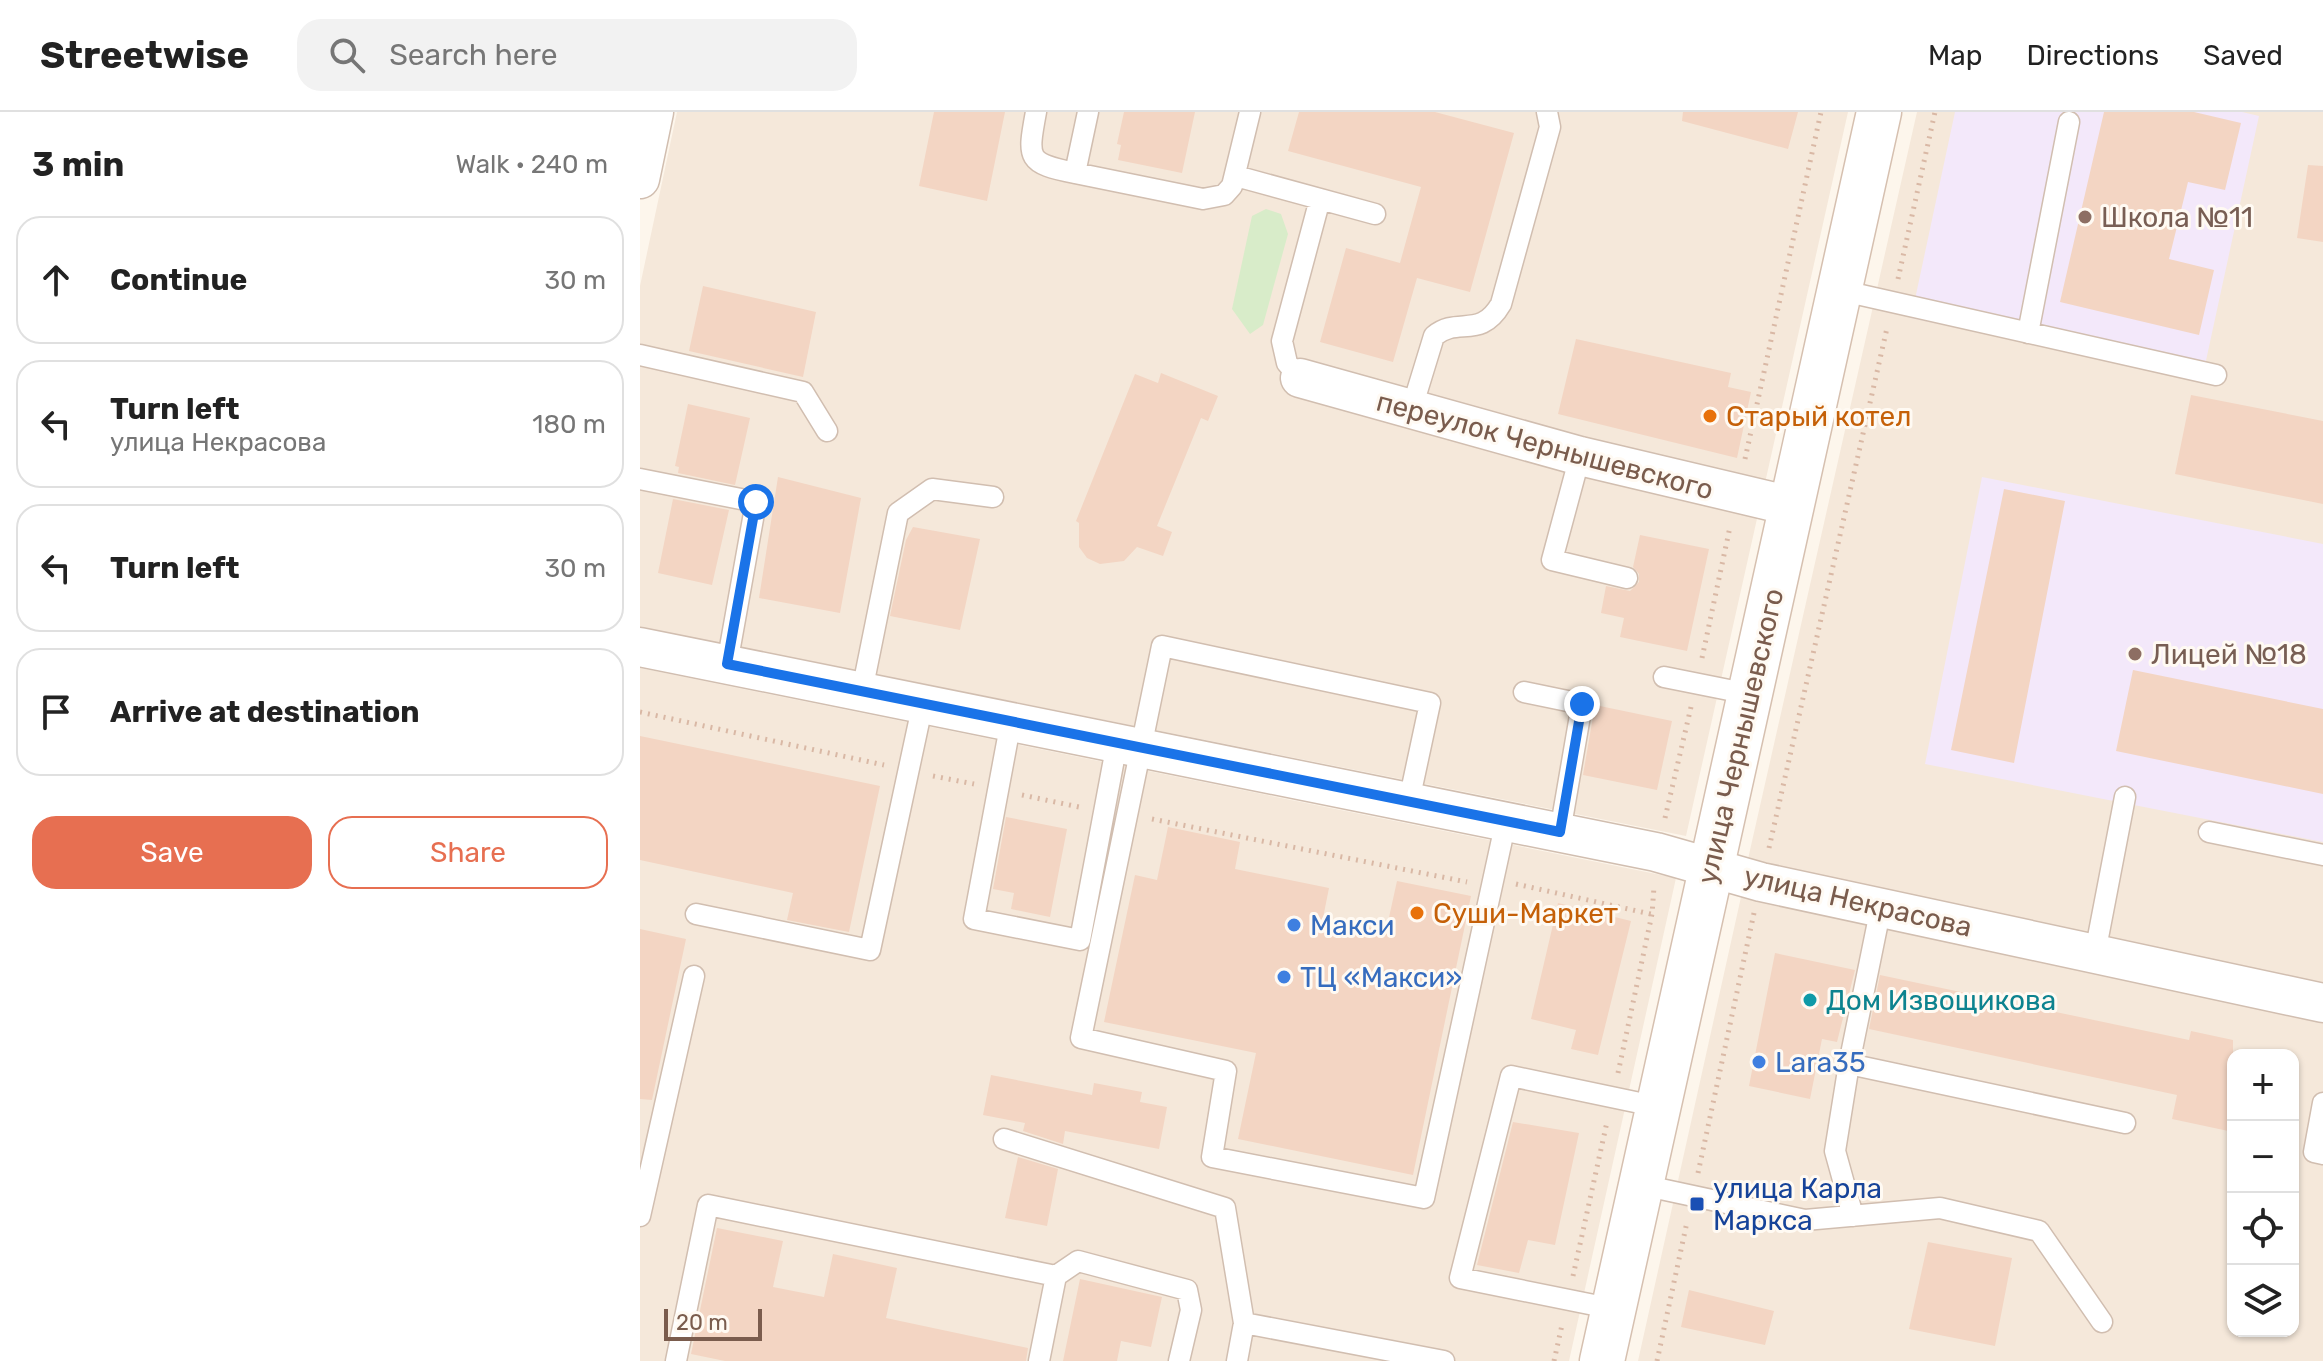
<!DOCTYPE html>
<meta charset="utf-8">
<style>
body{margin:0;font-family:Rubik,sans-serif;background:#f2f2f2;color:#222}
.controls{position:absolute;right:24px;bottom:24px;display:grid;overflow:hidden;border-radius:16px;box-shadow:0 2px 6px #0004}
.controls button{width:72px;height:72px;display:grid;place-items:center;padding:0;border:0;border-bottom:2px solid #e0e0e0;background:#fff;color:#222;font:40px sans-serif}
.scale{position:absolute;left:24px;bottom:20px;width:98px;box-sizing:border-box;padding-left:8px;border:4px solid #7a5c4d;border-top:0;font-size:22px;line-height:28px;white-space:nowrap;color:#7a5c4d;-webkit-text-stroke:6px #fffaf3;paint-order:stroke}
.stop{position:absolute;width:24px;height:24px;margin:-18px;border:6px solid #1a73e8;border-radius:50%;background:#fff}
.stop.end{background:#1a73e8;border-color:#fff;box-shadow:0 2px 8px #0008}
.list{margin:0;padding:0;list-style:none}
h2{display:flex;justify-content:space-between;align-items:center;height:104px;margin:0;padding:0 32px;font-size:34px}
h2 small{font-size:26px;font-weight:400;color:#767676}
.list li{display:grid;grid-template-columns:52px 1fr auto;gap:24px;align-items:center;box-sizing:border-box;height:128px;margin:0 16px 16px;padding:0 16px;border:2px solid #e0e0e0;border-radius:24px}
.list b{display:block;font-size:30px;white-space:nowrap}
.list p{margin:0;font-size:26px;white-space:nowrap;color:#767676}
.list em{font-size:26px;font-style:normal;color:#767676}
.actions{display:flex;gap:16px;padding:24px 32px}
.actions a{flex:1;padding:18px 0;border:2px solid #e76f51;border-radius:24px;text-align:center;font-size:28px;color:#e76f51}
.actions .main{background:#e76f51;color:#fff}
.icon{flex:none;width:44px;height:44px;fill:none;stroke:currentColor;stroke-width:2;stroke-linecap:round;stroke-linejoin:round}
.map{position:relative;flex:none;width:1683px;height:1249px;overflow:hidden}
header{display:flex;align-items:center;gap:48px;box-sizing:border-box;height:112px;padding:0 40px;background:#fff;border-bottom:2px solid #e0e0e0}
header strong{font-size:38px}
nav{display:flex;gap:44px;margin-inline-start:auto;font-size:28px}
.search{width:560px;height:72px;background:#f2f2f2;display:flex;align-items:center;gap:20px;box-sizing:border-box;padding:0 28px;border-radius:24px;color:#767676;font-size:30px}
main{display:flex}
aside{flex:1;background:#fff}
.map>svg:first-child{display:block}
.residential{fill:#f5e8da;fill-rule:evenodd}
.education{fill:#f3e8fa}
.green{fill:#d8ecc9}
.building{fill:#f3d5c3}
.lines{fill:none;stroke-linecap:round;stroke-linejoin:round}
.lane-casing{stroke:#d1beb0;stroke-width:23}
.street-casing{stroke:#d1beb0;stroke-width:41}
.secondary-casing{stroke:#d6c0b0;stroke-width:47}
.path{stroke:#d9b8a5;stroke-width:5;stroke-dasharray:2 6;stroke-linecap:butt}
.lane{stroke:#fff;stroke-width:20}
.street{stroke:#fff;stroke-width:38}
.secondary{stroke:#fff;stroke-width:44}
.route{stroke:#1a73e8;stroke-width:10}
.education-dot{fill:#8d6e63;stroke:#fffaf3;stroke-width:3}
.food-dot{fill:#e8710a;stroke:#fffaf3;stroke-width:3}
.shop-dot{fill:#3f7fe0;stroke:#fffaf3;stroke-width:3}
.culture-dot{fill:#0f9aa8;stroke:#fffaf3;stroke-width:3}
.transit-dot{fill:#1a4fb4;stroke:#fffaf3;stroke-width:3}
.labels{text-anchor:middle;stroke-width:6;stroke-linejoin:round;paint-order:stroke}
.education-label{font-size:28px;fill:#785e54;stroke:#fffaf3;text-anchor:start}
.food-label{font-size:28px;fill:#c56008;stroke:#fffaf3;text-anchor:start}
.street-label{font-size:28px;fill:#7a5c4d;stroke:#fffaf3}
.shop-label{font-size:28px;fill:#366cbe;stroke:#fffaf3;text-anchor:start}
.culture-label{font-size:28px;fill:#0d838f;stroke:#fffaf3;text-anchor:start}
.transit-label{font-size:28px;fill:#164399;stroke:#fffaf3;text-anchor:start}
</style>
<header>
<strong>Streetwise</strong>
<div class="search"><svg class="icon" aria-label="search" viewBox="0 0 24 24"><circle cx="10" cy="10" r="6"/><path d="M15 15l6 6"/></svg>Search here</div>
<nav><a>Map</a><a>Directions</a><a>Saved</a></nav>
</header>
<main>
<aside>
<h2>3 min<small>Walk · 240 m</small></h2>
<ul class="list">
<li><svg class="icon" aria-label="ahead" viewBox="0 0 24 24"><path d="M12 20V5M6 11l6-6 6 6"/></svg><div><b>Continue</b></div><em>30 m</em></li>
<li><svg class="icon" aria-label="left" viewBox="0 0 24 24"><path d="M17 20v-9H6M10 6l-5 5 5 5"/></svg><div><b>Turn left</b><p>улица Некрасова</p></div><em>180 m</em></li>
<li><svg class="icon" aria-label="left" viewBox="0 0 24 24"><path d="M17 20v-9H6M10 6l-5 5 5 5"/></svg><div><b>Turn left</b></div><em>30 m</em></li>
<li><svg class="icon" aria-label="arrive" viewBox="0 0 24 24"><path d="M6 21V4h12l-3 4 3 4H6"/></svg><div><b>Arrive at destination</b></div></li>
</ul>
<div class="actions"><a class="main">Save</a><a>Share</a></div>
</aside>
<div class="map">
<svg width="1683" height="1249" viewBox="0 0 1683 1249">
<rect width="100%" height="100%" fill="#fdf6ec"/>
<!-- residential -->
<path class="residential" d="M37,0H1208L1046,724L0,515V174Z
M1277,0H1683V873L1108,747Z
M0,556L1036,766L929,1249H0Z
M1101,785L1683,909V1249H998ZM1593,943H1653V1219H1593Z"/>
<!-- education -->
<path class="education" d="M1315,0H1602L1619,4L1562,267L1271,206Z
M1342,365L1683,432V730L1285,652Z"/>
<!-- green -->
<path class="green" d="M626,97L641,102L648,122L623,213L610,222L592,197L612,104Z"/>
<!-- building -->
<path class="building" d="M294,0H365L347,89L279,74Z
M484,0H555L542,61L478,48L481,33L477,32Z
M659,0H795L874,21L830,180L777,166L753,250L680,230L706,136L760,151L781,75L648,39Z
M1043,0H1158L1148,37L1042,9Z
M1464,0H1554L1601,11L1585,78L1548,70L1529,147L1574,158L1559,223L1420,190Z
M1668,53L1683,54V130L1657,126Z
M63,174L176,200L163,265L49,239Z
M936,227L1091,261L1088,275L1111,280L1097,346L918,302Z
M521,261L578,284L568,309L561,306L517,414L532,420L523,444L497,435L484,449L460,452L447,446L439,435V411L436,409L495,262L518,271Z
M1551,283L1683,309V392L1535,362Z
M48,292L110,306L95,373L38,361L39,355L35,354Z
M138,365L221,386L200,501L119,486Z
M1364,377L1425,389L1374,651L1311,638Z
M33,387L89,398L72,473L18,461Z
M273,415L340,427L320,518L250,504L266,428Z
M1000,423L1069,437L1047,539L980,525L984,506L961,501L966,474L990,479L999,470V462L993,455Z
M1493,558L1683,597V682L1476,639Z
M955,593L1032,609L1017,678L943,663Z
M0,624L240,674L209,820L147,808L153,781L0,748Z
M366,705L427,717L410,805L371,797L374,781L353,777Z
M528,715L600,730L595,757L689,776L683,806L746,819L757,769L831,784L773,1063L598,1027L616,941L464,910L495,763L517,768Z
M918,791L991,809L958,943L931,937L936,918L891,907Z
M0,817L46,827L12,988L0,987Z
M1135,841L1215,858L1197,930L1182,927L1170,987L1109,974Z
M1240,863L1549,928L1551,919L1593,928V1020L1532,1007L1537,983L1229,917Z
M351,963L452,983L454,971L502,980L500,990L527,995L519,1037L425,1019L423,1032L383,1019L385,1011L343,1003Z
M873,1010L939,1021L915,1133L888,1128L879,1161L837,1153Z
M378,1045L418,1057L407,1114L365,1106Z
M77,1116L143,1129L133,1175L184,1185L193,1142L257,1156L246,1206L388,1236L386,1249H85L51,1242Z
M1288,1130L1372,1146L1355,1234L1269,1217Z
M440,1167L522,1185L511,1235L481,1229L477,1249H423Z
M1049,1178L1134,1199L1125,1233L1041,1215Z"/>
<g class="lines">
<defs>
<path id="lane" d="M396,0C387,48 387,51 435,61
M448,0L435,61L563,87L584,83L592,74L610,0
M596,64L735,102
M1199,178L1576,263
M1388,221L1429,10
M0,243L163,280L187,319
M660,266L647,251L642,229L680,87
M771,299L794,224C818,204 840,228 861,192L910,15L907,0
M940,344L912,448L987,466
M0,367L116,390L87,552
M1024,565L1109,582
M222,579L258,401L292,377L353,385
M884,580L942,592L920,720
M371,609L334,807L440,828L477,631
M769,689L790,591L522,534L441,926L586,959L572,1045L784,1086L866,709
M1569,720L1683,743
M1241,795L1209,952L1485,1011
M56,802L230,838L283,591
M1455,841L1485,685
M1209,952L1195,1039L1213,1104
M1683,991L1674,1040L1683,1042
M364,1027L585,1096L604,1211
M1002,1073L1165,1108L1300,1096L1399,1119L1462,1210
M0,1104L54,864
M974,1197L820,1166L871,964L1019,995
M36,1249L68,1093L416,1164L438,1149L547,1178L551,1198L539,1249
M399,1249L416,1164
M597,1249L604,1211L804,1249"/>
<path id="street" d="M0,67L14,0
M660,266L940,344L1151,394
M0,535L1016,740L1121,770L1683,891"/>
<path id="secondary" d="M962,1249L1239,0"/>
</defs>
<!-- lane casing -->
<use href="#lane" class="lane-casing"/>
<!-- street casing -->
<use href="#street" class="street-casing"/>
<!-- secondary casing -->
<use href="#secondary" class="secondary-casing"/>
<!-- path -->
<path class="path" d="M1258,167L1295,0
M1105,347L1181,0
M1062,546L1090,415
M0,600L244,653
M293,664L334,672
M382,683L439,695
M1025,706L1051,595
M512,707L827,770
M1129,736L1247,216
M876,772L1015,803
M978,961L1012,802L1014,775
M1058,1061L1114,801
M933,1164L967,1010
M914,1249L922,1213
M1017,1249L1047,1110"/>
<!-- lane -->
<use href="#lane" class="lane"/>
<!-- street -->
<use href="#street" class="street"/>
<!-- secondary -->
<use href="#secondary" class="secondary"/>
</g>
<g class="lines">
<!-- route -->
<path class="route" d="M116,390L87,552L920,720L942,592"/>
</g>
<!-- markers -->
<g class="education-dot">
<circle cx="1445" cy="105" r="8"/>
<circle cx="1495" cy="542" r="8"/>
</g>
<g class="food-dot">
<circle cx="1070" cy="304" r="8"/>
<circle cx="777" cy="801" r="8"/>
</g>
<g class="shop-dot">
<circle cx="654" cy="813" r="8"/>
<circle cx="644" cy="865" r="8"/>
<circle cx="1119" cy="950" r="8"/>
</g>
<circle class="culture-dot" cx="1170" cy="888" r="8"/>
<rect class="transit-dot" x="1049" y="1084" width="16" height="16" rx="4"/>
<g class="labels">
<!-- education labels -->
<g class="education-label">
<text x="1461" y="115">Школа №11</text>
<text x="1511" y="552">Лицей №18</text>
</g>
<!-- food labels -->
<g class="food-label">
<text x="1086" y="314">Старый котел</text>
<text x="793" y="811">Суши-Маркет</text>
</g>
<!-- street labels -->
<g class="street-label">
<text transform="translate(905 333) rotate(15)" y="10">переулок Чернышевского</text>
<text transform="translate(1100 624) rotate(-77)" y="10">улица Чернышевского</text>
<text transform="translate(1218 789) rotate(13)" y="10">улица Некрасова</text>
</g>
<!-- shop labels -->
<g class="shop-label">
<text x="670" y="823">Макси</text>
<text x="660" y="875">ТЦ «Макси»</text>
<text x="1135" y="960">Lara35</text>
</g>
<!-- culture labels -->
<g class="culture-label">
<text x="1186" y="898">Дом Извощикова</text>
</g>
<!-- transit labels -->
<g class="transit-label">
<text x="1073" y="1086">улица Карла<tspan x="1073" dy="32">Маркса</tspan></text>
</g>
</g>
</svg>
<div class="controls">
<button>+</button>
<button>−</button>
<button><svg class="icon" aria-label="locate" viewBox="0 0 24 24"><circle cx="12" cy="12" r="6"/><path d="M12 2v4M12 18v4M2 12h4M18 12h4"/></svg></button>
<button><svg class="icon" aria-label="layers" viewBox="0 0 24 24"><path d="M12 4l9 5-9 5-9-5zM3 14l9 5 9-5"/></svg></button>
</div>
<div class="scale">20 m</div>
<div class="stop" style="left:116px;top:390px"></div>
<div class="stop end" style="left:942px;top:592px"></div>
</div>
</main>
